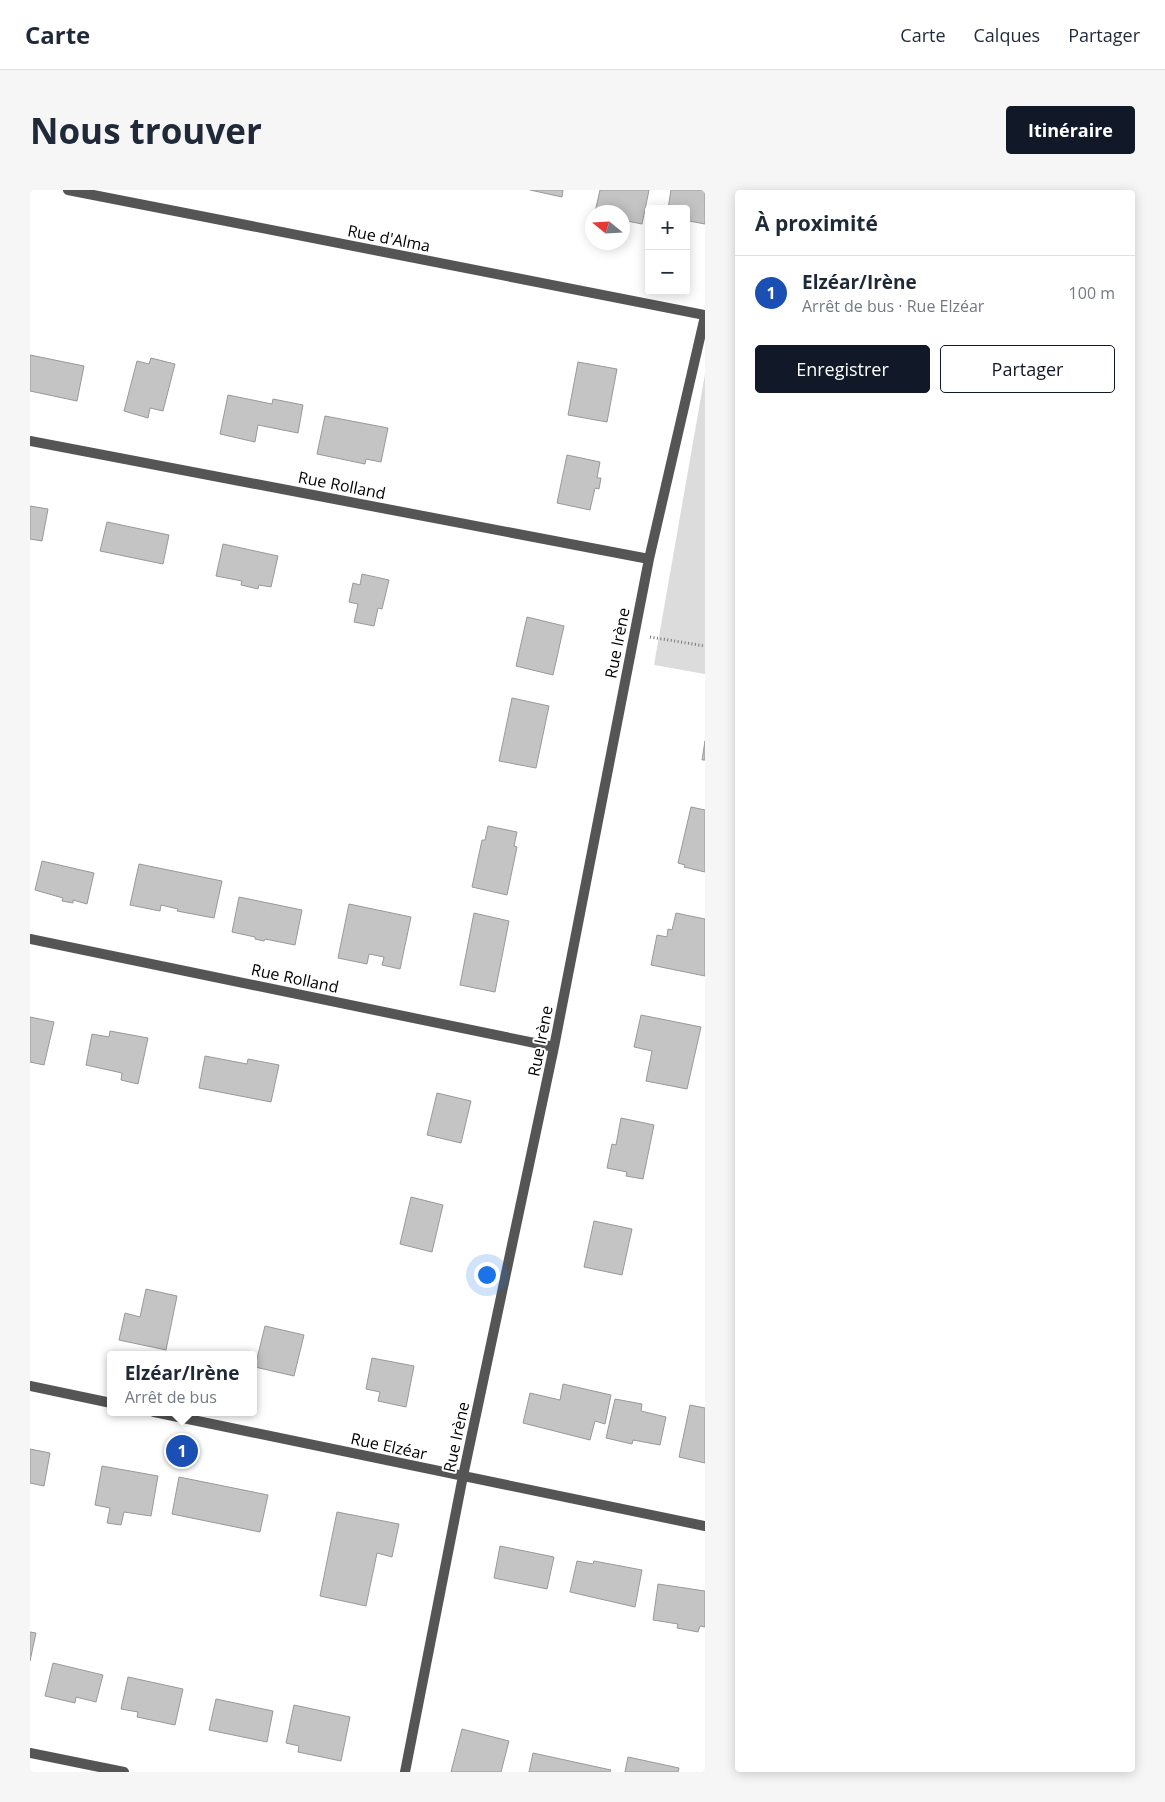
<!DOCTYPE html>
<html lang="fr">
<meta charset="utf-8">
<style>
body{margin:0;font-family:"Open Sans",sans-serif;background:#f6f6f7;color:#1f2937}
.controls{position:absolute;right:15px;top:15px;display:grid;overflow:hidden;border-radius:5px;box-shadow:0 2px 12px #0003}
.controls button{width:45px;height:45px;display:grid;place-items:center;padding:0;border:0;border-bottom:1px solid #e0e1e3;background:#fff;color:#1f2937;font:25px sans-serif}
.compass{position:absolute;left:555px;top:15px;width:45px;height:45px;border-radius:50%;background:#fff;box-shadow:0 2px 12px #0003;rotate:288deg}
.you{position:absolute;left:456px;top:1084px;width:18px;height:18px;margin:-12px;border:4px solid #fff;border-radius:50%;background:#1a73e8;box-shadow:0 0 0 8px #1a73e833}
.badge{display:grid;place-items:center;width:32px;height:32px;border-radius:50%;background:#111827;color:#fff;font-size:16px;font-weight:700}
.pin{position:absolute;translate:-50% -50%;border:2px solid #fff;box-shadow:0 1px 5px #0006}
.popup{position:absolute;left:77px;top:1161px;width:150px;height:65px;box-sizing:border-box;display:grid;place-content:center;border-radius:5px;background:#fff;filter:drop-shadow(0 1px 4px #0005);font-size:16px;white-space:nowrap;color:#747a83}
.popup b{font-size:19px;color:#1f2937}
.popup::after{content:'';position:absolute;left:50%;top:100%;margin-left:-10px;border:10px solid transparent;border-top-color:#fff}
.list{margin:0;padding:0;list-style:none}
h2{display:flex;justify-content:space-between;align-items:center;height:65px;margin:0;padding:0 20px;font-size:21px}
h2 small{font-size:16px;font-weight:400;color:#747a83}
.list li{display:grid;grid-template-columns:32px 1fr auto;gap:15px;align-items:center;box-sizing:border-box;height:75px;padding:0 20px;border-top:1px solid #e0e1e3}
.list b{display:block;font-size:19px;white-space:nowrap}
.list p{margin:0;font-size:16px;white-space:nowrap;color:#747a83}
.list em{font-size:16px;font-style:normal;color:#747a83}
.actions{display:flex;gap:10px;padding:15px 20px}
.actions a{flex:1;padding:11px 0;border:1px solid #111827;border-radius:5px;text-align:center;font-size:18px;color:#111827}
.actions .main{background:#111827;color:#fff}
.map{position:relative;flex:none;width:675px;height:1582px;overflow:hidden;border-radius:5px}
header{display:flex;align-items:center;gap:30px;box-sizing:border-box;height:70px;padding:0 25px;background:#fff;border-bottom:1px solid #e0e1e3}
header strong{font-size:24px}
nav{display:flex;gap:28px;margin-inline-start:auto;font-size:18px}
.intro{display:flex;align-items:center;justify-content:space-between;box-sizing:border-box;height:120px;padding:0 30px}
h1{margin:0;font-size:35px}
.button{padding:12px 22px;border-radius:5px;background:#111827;color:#fff;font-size:18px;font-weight:700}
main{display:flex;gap:30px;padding:0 30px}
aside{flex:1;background:#fff;border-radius:5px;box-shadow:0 2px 12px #0003}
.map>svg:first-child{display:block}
.green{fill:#dcdcdc}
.building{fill:#c4c4c4;stroke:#999}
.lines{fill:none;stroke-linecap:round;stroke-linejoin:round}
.path{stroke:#777;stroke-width:3;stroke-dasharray:1 2.5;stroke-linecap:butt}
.minor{stroke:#555;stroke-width:10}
.labels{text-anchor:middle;stroke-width:4;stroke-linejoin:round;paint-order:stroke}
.street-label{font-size:16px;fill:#000;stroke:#fff}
</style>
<header>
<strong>Carte</strong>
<nav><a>Carte</a><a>Calques</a><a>Partager</a></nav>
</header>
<div class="intro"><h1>Nous trouver</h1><a class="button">Itinéraire</a></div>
<main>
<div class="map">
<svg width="675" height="1582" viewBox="0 0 675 1582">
<rect width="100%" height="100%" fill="#fff"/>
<!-- green -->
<path class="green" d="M675,184V484L624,475Z"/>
<!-- building -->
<path class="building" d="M500,0H533L532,7Z
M570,0H619L612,34L592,30V22H565Z
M641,0H675V34L659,31L660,27H656V19H638Z
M0,165L54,176L47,211L0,201Z
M121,168L145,174L133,221L120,218L118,228L94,221L107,171L119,174Z
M548,172L587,179L577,232L538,225Z
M198,205L242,214L243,209L273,215L268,243L228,235L225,252L190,244Z
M295,226L358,238L351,272L336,269L335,274L287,264Z
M537,265L570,272L567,288H571L569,299L565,298L560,320L527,313Z
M0,316L18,319L12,351L0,349Z
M77,332L139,345L133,374L70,361Z
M193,354L248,366L241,397L229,395L228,399L211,395L212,391L186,386Z
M332,384L359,390L352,419L348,418L344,436L324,432L328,414L319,412L323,393L330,395Z
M497,427L534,436L523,485L486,476Z
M482,508L519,516L506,578L469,571Z
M675,551V570H672Z
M661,617L675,620V682L654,677L655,675L648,673Z
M458,636L487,642L484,656L487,657L477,705L442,697L452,650H455Z
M12,671L64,683L57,714L43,710V713L32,711L33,708L5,700Z
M109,674L192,691L184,728L147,721L148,719L131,715L130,721L100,715Z
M209,707L272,720L265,755L235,749L234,751L225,749V747L202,742Z
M319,714L381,727L370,779L352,775L354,767L339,764L337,774L308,768Z
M444,723L479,731L465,802L430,795Z
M646,723L675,729V786L621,775L627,745L637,747L638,739L642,740Z
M611,825L671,837L657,899L616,891L622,861L604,857Z
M0,827L24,832L14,875L0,872Z
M80,841L118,848L108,894L91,890L92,883L56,875L62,844L79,847Z
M175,866L217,874L218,869L249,875L241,912L169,898Z
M407,903L441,911L431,953L397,945Z
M591,928L624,935L613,989L596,986L597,982L577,978L582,954L586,955Z
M381,1007L413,1015L402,1062L370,1054Z
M564,1031L602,1039L592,1085L554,1077Z
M116,1099L147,1106L136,1160L89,1150L95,1123L110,1127Z
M235,1136L274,1145L264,1186L225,1177Z
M342,1168L384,1176L376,1217L348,1211L350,1202L336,1199Z
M533,1194L581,1205L575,1234L565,1231L560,1250L493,1233L500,1203L530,1210Z
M585,1209L612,1214L611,1221L636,1227L630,1255L603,1250L602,1254L576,1248Z
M660,1215L675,1218V1273L649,1267Z
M0,1259L20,1263L14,1296L0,1293Z
M72,1276L128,1286L121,1326L94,1322L91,1335L77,1333L80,1318L65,1315Z
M149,1287L238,1305L230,1342L142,1324Z
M307,1322L369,1334L362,1367L347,1363L336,1416L290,1406Z
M470,1356L524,1367L517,1399L464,1388Z
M547,1371L563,1374L564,1371L612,1380L605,1417L540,1402Z
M628,1394L675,1401V1437L670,1436L668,1442L647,1438L648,1434L623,1430Z
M0,1442L6,1443L0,1471Z
M23,1473L73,1485L66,1512L46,1507L45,1513L15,1506Z
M98,1487L153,1499L145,1535L107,1527L108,1522L91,1519Z
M186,1509L243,1521L237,1552L179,1540Z
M264,1515L320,1527L311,1571L268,1562L269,1556L256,1553Z
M432,1539L479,1551L471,1582H421Z
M503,1563L581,1580L580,1582H499Z
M598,1567L649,1578L648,1582H595Z"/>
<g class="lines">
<!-- path -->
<path class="path" d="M620,447L675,456"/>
<!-- minor -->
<path class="minor" d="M38,0L675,125
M0,251L619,369
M0,749L524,857
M0,1196L81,1213
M124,1222L675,1336
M0,1563L94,1582
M375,1582L433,1286L524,857L619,369L675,126"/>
</g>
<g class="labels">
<!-- street labels -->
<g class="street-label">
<text transform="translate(359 48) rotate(11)" y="6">Rue d'Alma</text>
<text transform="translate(312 295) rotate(11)" y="6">Rue Rolland</text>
<text transform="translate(587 453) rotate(-79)" y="6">Rue Irène</text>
<text transform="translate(265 788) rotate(12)" y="6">Rue Rolland</text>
<text transform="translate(510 851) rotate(-79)" y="6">Rue Irène</text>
<text transform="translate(426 1247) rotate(-78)" y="6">Rue Irène</text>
<text transform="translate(359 1256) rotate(12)" y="6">Rue Elzéar</text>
</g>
</g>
</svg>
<div class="controls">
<button>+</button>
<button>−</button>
</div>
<svg class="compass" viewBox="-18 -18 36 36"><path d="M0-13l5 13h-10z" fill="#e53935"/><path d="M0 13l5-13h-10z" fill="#747a83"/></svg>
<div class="you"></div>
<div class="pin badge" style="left:152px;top:1261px;background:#1a4fb4">1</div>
<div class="popup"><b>Elzéar/Irène</b>Arrêt de bus</div>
</div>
<aside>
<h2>À proximité<small></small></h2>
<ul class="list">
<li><span class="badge" style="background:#1a4fb4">1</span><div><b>Elzéar/Irène</b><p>Arrêt de bus · Rue Elzéar</p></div><em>100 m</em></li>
</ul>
<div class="actions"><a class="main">Enregistrer</a><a>Partager</a></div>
</aside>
</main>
